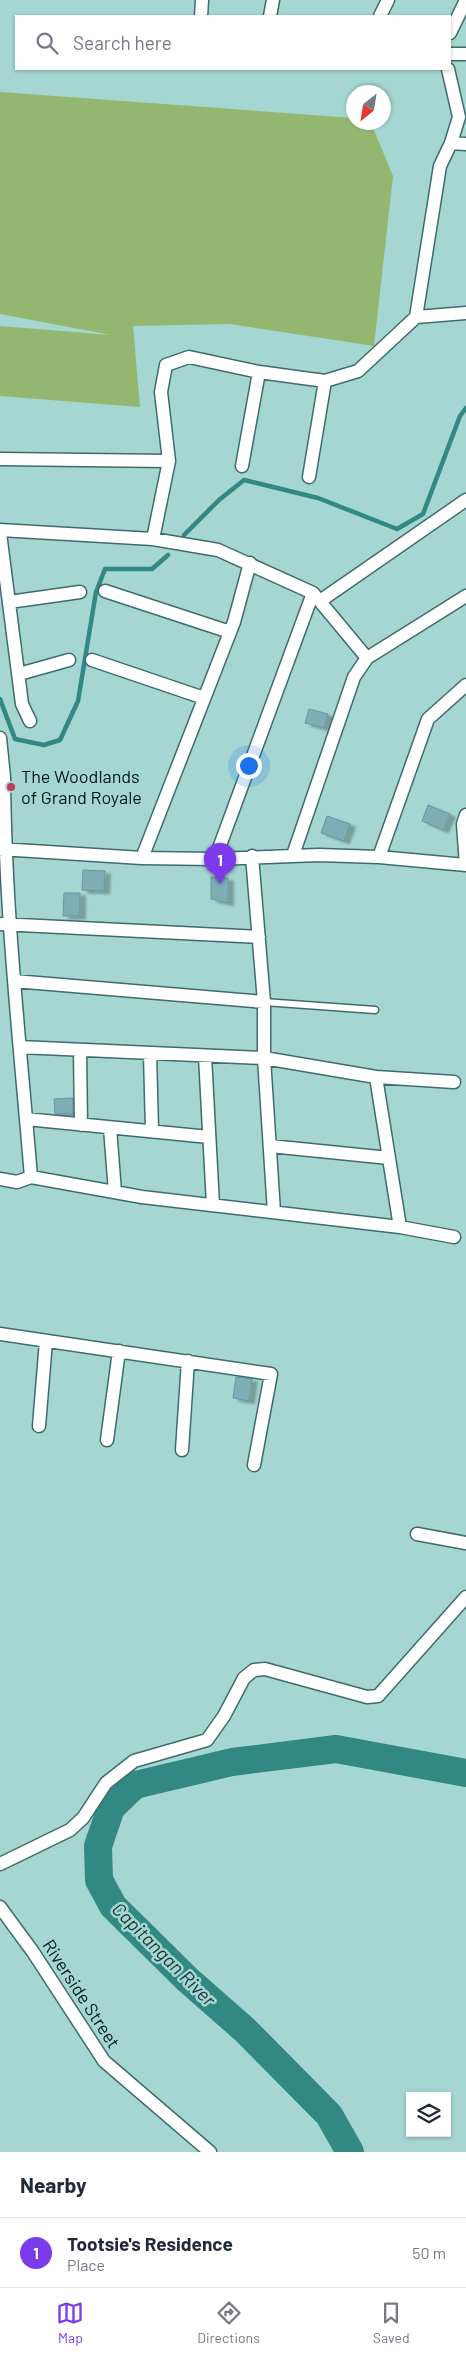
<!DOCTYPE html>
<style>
body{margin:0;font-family:Barlow,sans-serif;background:#f6f6f7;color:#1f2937}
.controls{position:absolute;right:15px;bottom:15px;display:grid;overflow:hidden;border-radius:0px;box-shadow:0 1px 4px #0004}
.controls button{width:45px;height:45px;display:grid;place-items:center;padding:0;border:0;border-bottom:1px solid #e0e1e3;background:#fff;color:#1f2937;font:25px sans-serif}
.compass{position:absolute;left:346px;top:85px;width:45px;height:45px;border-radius:50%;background:#fff;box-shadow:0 1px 4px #0004;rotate:210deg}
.you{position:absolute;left:248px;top:765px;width:18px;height:18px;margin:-12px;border:4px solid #fff;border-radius:50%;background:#1a73e8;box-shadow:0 0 0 8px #1a73e833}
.badge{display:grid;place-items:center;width:32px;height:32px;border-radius:50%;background:#7c3aed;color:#fff;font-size:16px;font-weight:700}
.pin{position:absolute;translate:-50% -41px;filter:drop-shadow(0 1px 2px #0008)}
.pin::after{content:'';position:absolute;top:26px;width:18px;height:15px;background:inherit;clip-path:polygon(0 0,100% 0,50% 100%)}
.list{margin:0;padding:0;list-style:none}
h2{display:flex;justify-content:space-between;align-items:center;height:65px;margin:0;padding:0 20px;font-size:21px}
h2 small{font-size:16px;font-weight:400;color:#747a83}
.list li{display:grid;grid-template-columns:32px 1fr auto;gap:15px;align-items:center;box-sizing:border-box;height:70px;padding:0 20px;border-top:1px solid #e0e1e3}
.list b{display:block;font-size:19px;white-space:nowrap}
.list p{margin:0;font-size:16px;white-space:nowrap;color:#747a83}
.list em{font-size:16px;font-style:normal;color:#747a83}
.icon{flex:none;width:28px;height:28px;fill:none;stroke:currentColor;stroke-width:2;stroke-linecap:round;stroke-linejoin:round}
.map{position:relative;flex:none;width:466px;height:2152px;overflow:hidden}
.search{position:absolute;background:#fff;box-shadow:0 1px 4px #0004;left:15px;right:15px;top:15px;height:55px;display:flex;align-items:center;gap:12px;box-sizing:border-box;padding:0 18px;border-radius:0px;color:#747a83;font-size:19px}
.sheet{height:135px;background:#fff}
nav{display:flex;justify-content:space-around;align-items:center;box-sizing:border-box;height:70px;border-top:1px solid #e0e1e3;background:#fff;font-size:14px;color:#747a83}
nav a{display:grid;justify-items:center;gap:2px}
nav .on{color:#7c3aed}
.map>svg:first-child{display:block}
.green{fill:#93b770}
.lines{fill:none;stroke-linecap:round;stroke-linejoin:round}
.stream{stroke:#328883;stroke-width:4.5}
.river{stroke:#328883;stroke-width:28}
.building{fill:#7fadb6;stroke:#69969f;filter:url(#shadow)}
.lane-casing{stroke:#3e6c6a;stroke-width:9}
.street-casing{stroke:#3e6c6a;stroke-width:15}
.lane{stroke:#fff;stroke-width:6}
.street{stroke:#fff;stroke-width:12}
.poi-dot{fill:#c8395c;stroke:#a5d6d2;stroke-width:2}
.labels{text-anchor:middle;stroke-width:5;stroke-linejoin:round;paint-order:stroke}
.poi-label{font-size:18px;fill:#071a19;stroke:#a5d6d2;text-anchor:start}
.street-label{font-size:18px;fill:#071a19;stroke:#a5d6d2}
.water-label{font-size:19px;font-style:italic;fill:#193332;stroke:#a5d6d2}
</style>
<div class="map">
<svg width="466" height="2152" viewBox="0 0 466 2152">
<defs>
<filter id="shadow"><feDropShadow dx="5.5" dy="3" stdDeviation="1" flood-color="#0004"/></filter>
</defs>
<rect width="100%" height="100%" fill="#a5d6d2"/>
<!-- green -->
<path class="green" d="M0,92L353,118L354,122L371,123L393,176L374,346L230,324L133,326L140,407L0,396V326L111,335L0,314Z"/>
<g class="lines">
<!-- stream -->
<path class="stream" d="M184,535L219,500L244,480L318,498L397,529L423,514L460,416L466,408
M0,699L15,739L44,745L60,740L78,701L96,592L105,569H152L168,555"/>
<!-- river -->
<path class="river" d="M350,2152L329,2115L245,2030L188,1980L113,1906L99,1880L98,1846L111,1808L135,1785L232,1762L336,1749L466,1773"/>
</g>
<!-- building -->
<path class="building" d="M309,709L328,714L324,728L305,723Z
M428,805L450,814L443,830L422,821Z
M327,816L350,824L344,841L321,833Z
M83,870L105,871L104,891L82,890Z
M211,877L228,878V903L211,899Z
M64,893H80V916H63Z
M73,1098V1114H55L54,1099Z
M236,1377L252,1379L249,1401L233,1398Z"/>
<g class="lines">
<defs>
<path id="lane" d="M264,1002L375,1010"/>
<path id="street" d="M201,16L202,0
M270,16L273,0
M380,16L388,0
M450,33L466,0
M450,54H466
M448,69L459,117L451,143
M416,317L440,166L451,143L466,144
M0,459L169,461
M242,466L259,372
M309,477L325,381
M0,530L153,539L218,550L313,593L367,658
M0,533L22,704L30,721
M153,539L169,461L161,392L166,365L189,357L259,372L325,381L358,371L416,317L466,313
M105,591L230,632
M320,601L466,500
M9,602L80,592
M92,660L204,698
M19,674L69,660
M0,738L4,777
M0,777H4C5,911 20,1044 31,1177
M0,849L142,858L215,859L319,855L379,857L466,865
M293,855L354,677L367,658L466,596
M252,856L264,1002V1058L274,1212
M379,857L428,719L466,685
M142,858L234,622L250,563
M215,859L313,593
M466,865L463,824L466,815
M0,924L259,937
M14,981L264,1002
M20,1047L264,1058L376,1077L454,1082
M80,1050L81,1125
M150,1053L152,1131
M205,1056L213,1205
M376,1077L400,1227
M26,1119L209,1137
M110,1128L115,1192
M270,1146L389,1158
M0,1179L17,1182L31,1177L142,1197L400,1227L454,1237
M0,1334L271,1374L254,1465
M39,1426L46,1341
M107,1440L119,1351
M182,1450L188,1361
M417,1534L466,1543
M0,1864L70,1830L83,1818L106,1783L134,1761L207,1740L224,1716L244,1678L254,1670L265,1669L367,1697L378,1696L466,1597
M0,1907L33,1952L104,2061L210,2152"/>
</defs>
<!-- lane casing -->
<use href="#lane" class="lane-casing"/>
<!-- street casing -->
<use href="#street" class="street-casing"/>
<!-- lane -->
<use href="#lane" class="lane"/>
<!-- street -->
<use href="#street" class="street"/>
</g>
<!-- markers -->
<circle class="poi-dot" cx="11" cy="787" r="5"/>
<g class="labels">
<!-- poi labels -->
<g class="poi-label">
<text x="21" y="783">The Woodlands<tspan x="21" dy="21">of Grand Royale</tspan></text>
</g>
<!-- street labels -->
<g class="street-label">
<text transform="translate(81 1994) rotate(57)" y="6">Riverside Street</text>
</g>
<!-- water labels -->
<g class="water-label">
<text transform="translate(164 1954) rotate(45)" y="7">Capitangan River</text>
</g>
</g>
</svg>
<div class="controls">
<button><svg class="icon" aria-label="layers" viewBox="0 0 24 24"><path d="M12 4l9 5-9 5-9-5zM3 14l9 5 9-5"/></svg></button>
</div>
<svg class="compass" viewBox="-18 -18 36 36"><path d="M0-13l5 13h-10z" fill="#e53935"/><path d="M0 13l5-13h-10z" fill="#747a83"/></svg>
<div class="you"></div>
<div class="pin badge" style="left:220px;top:884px">1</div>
<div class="search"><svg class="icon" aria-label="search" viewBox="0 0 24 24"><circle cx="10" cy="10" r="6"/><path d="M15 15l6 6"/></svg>Search here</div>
</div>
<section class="sheet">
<h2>Nearby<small></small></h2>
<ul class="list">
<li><span class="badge">1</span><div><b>Tootsie's Residence</b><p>Place</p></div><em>50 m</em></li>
</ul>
</section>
<nav>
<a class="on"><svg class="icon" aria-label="map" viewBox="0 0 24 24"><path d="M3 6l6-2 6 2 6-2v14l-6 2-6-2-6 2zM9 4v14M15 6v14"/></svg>Map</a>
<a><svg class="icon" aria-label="directions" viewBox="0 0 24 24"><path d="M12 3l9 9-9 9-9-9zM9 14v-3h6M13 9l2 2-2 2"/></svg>Directions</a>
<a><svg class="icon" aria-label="saved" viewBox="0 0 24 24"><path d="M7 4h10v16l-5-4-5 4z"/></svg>Saved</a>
</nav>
